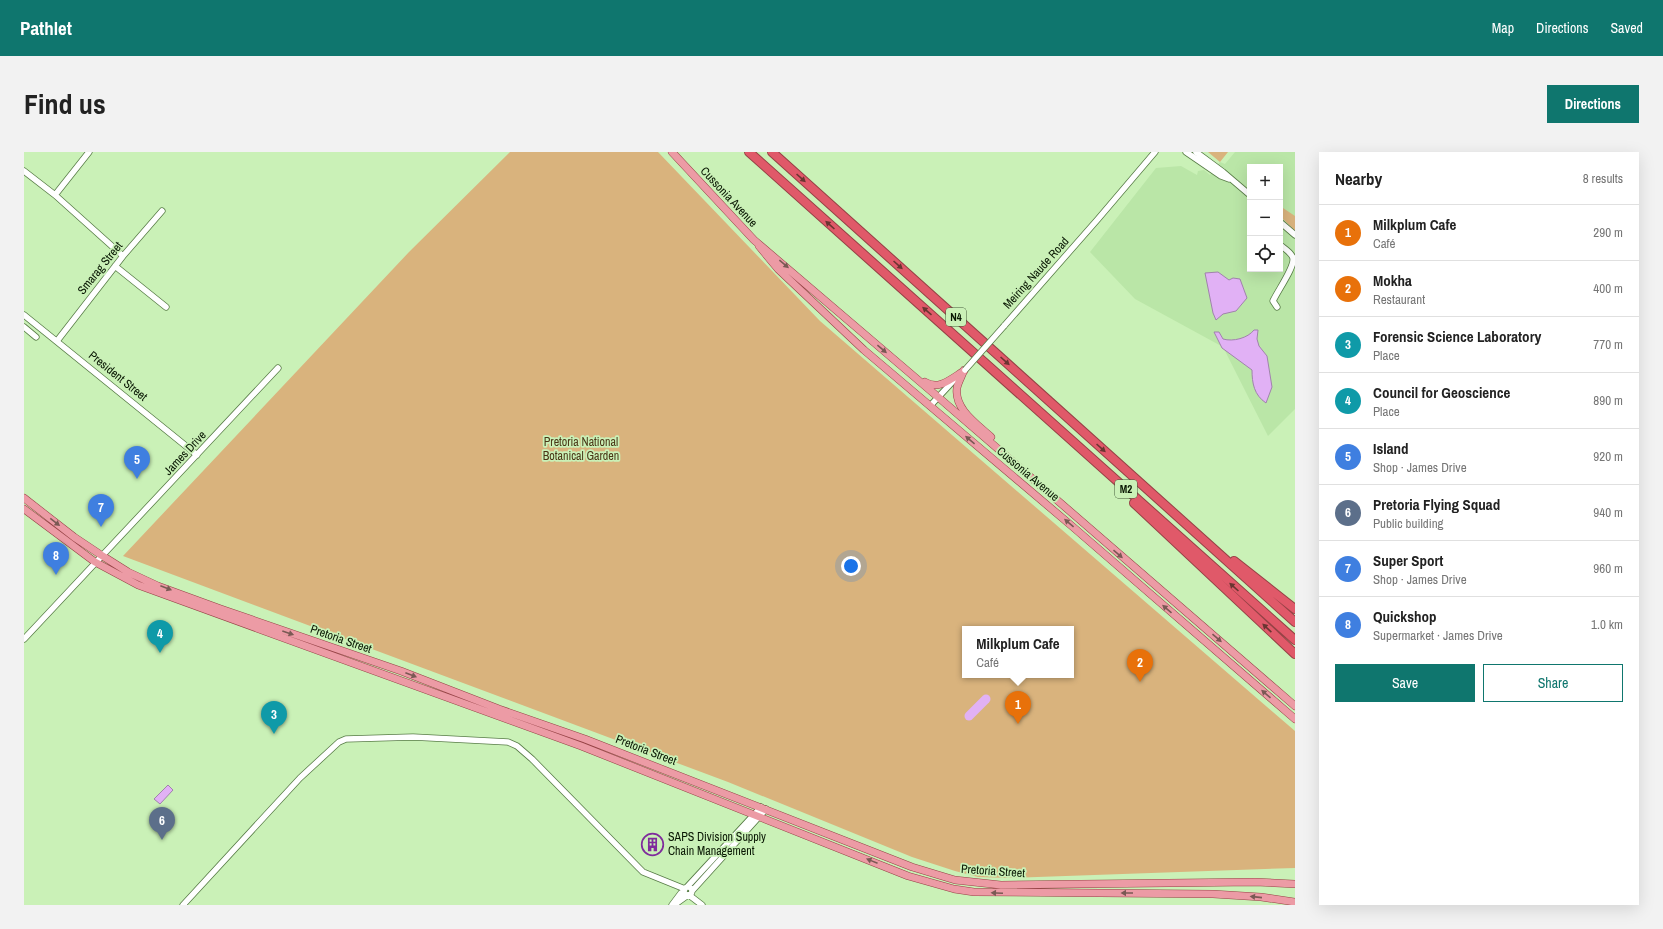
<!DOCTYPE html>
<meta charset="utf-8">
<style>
body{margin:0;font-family:"Archivo Narrow",sans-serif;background:#f2f2f2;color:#222}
.controls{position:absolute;right:12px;top:12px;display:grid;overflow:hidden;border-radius:0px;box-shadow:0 4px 16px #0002}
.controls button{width:36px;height:36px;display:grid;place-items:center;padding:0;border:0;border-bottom:1px solid #e0e0e0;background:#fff;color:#222;font:20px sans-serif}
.you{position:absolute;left:827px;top:414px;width:14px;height:14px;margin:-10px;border:3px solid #fff;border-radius:50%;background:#1a73e8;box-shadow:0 0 0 6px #1a73e833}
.badge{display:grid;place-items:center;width:26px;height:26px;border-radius:50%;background:#0f766e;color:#fff;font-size:13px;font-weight:700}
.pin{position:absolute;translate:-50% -33px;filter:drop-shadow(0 1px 2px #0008)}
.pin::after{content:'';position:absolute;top:21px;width:14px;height:12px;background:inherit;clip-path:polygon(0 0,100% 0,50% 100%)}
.popup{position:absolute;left:938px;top:474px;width:112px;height:52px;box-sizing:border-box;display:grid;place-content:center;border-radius:0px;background:#fff;filter:drop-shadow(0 1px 3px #0005);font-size:13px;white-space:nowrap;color:#767676}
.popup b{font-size:15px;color:#222}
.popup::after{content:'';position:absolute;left:50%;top:100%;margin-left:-8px;border:8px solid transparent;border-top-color:#fff}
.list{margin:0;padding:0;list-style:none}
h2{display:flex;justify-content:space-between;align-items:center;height:52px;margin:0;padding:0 16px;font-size:17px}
h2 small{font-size:13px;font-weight:400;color:#767676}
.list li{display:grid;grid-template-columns:26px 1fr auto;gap:12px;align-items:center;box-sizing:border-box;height:56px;padding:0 16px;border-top:1px solid #e0e0e0}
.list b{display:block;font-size:15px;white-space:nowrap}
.list p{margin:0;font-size:13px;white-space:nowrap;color:#767676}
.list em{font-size:13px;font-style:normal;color:#767676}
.actions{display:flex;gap:8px;padding:12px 16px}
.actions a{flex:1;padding:9px 0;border:1px solid #0f766e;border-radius:0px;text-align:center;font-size:14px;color:#0f766e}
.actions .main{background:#0f766e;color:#fff}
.icon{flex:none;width:22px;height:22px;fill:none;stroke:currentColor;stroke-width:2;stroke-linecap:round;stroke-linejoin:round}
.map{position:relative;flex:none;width:1271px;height:753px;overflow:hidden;border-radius:0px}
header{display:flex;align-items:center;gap:24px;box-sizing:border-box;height:56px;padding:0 20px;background:#0f766e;color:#fff}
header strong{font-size:19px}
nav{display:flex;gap:22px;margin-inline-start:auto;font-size:14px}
.intro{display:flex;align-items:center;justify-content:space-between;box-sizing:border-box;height:96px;padding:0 24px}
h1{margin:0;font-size:28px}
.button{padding:10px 18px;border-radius:0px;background:#0f766e;color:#fff;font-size:14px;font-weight:700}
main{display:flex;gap:24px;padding:0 24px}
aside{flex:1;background:#fff;border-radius:0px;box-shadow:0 4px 16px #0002}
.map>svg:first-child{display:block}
.built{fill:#bae6a7;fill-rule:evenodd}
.green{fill:#d9b37d;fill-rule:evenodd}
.water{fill:#e1b1f5;stroke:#a083ac}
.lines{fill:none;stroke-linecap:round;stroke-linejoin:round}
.river{stroke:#e1b1f5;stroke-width:9}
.minor-casing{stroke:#587c47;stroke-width:7}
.major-casing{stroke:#954245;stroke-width:8}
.highway-casing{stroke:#954245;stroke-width:10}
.minor{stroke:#fff;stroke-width:5.5}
.major{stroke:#ec9ba5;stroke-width:7}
.highway{stroke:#e05969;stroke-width:8}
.minor-bridge-casing{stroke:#587c47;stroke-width:7;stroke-linecap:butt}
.minor-bridge{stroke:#fff;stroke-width:5.5}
.oneway{fill:#6a3531}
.oneway2{fill:#7a5954}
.labels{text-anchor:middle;stroke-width:3.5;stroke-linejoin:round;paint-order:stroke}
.shield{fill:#caf1b7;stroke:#435839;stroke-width:1}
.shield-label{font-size:11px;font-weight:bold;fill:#091703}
.street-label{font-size:12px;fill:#091703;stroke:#caf1b7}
.park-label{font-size:12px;fill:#4a3616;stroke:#caf1b7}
.poi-label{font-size:12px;fill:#091703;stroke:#caf1b7;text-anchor:start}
</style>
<header>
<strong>Pathlet</strong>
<nav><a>Map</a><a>Directions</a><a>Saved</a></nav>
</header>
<div class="intro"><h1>Find us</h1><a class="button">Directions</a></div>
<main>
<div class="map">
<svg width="1271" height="753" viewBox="0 0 1271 753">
<rect width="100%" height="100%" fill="#caf1b7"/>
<!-- built -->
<path class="built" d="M1211,0H1271V257L1244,284L1199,195L1111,147L1066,100L1132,16L1157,14L1173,23L1174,19L1180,18L1186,23L1196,10L1201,12ZM1226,15H1256V117H1226Z"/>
<!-- green -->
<path class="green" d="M486,0H634L796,169L1271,579V716L984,726L954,725L931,719L888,705L704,630L99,404L385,100ZM941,477H1047V523H941Z
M1184,0H1204L1196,10Z
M1256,54L1271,64V79L1256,64Z"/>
<!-- water -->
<path class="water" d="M1194,120L1205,128L1209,126L1216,127L1223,146L1212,159L1199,162L1192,168L1189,161L1181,121Z
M1230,178H1234L1233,187L1235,194L1243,204L1248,235L1242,251C1230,243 1228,231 1228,218L1198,196L1190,180H1195L1199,187C1209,190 1224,186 1230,178Z
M144,633L149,638L136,652L130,647Z"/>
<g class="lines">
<!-- river -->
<path class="river" d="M945,564L962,547"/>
<defs>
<path id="minor" d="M1162,0L1197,24L1205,27
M1172,0L1199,20L1226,43
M0,19L31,43L99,104
M31,43L65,0
M1256,70L1271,83
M91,114L142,155
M1253,155L1249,149C1254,138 1271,115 1269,106C1267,100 1261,97 1256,93
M0,163L173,303
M980,174L1074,67L1131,0
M0,175L12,185
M33,189L99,104L138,59
M906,254L932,226
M0,487L254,216
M660 739a4 4 0 1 1 8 0a4 4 0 1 1-8 0Z
M663,735L737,655
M668,739L742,657
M665,743L678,753
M159,753L276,626L315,590L322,587L389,585L484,590L493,594L508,607L615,716L619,720L661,737
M648,753L657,741L660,739
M650,753L664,743"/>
<path id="major" d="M648,0L730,88L914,245L1271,554
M735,94L754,117L840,198L1049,375L1271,567
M940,218C938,224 934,230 933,236C930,257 953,272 967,285
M901,230C915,239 928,226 940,219
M0,346L50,385L77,403L104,420L134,434L197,457L377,519L475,557L561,587L888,715L931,728L977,733L1231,730L1271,732
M0,357L71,410L114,433L557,594L884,724L930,737L950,740L1189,742L1237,745L1271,750"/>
<path id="highway" d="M725,0L1271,488
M748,0L1271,470
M1110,351L1271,502
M1210,409L1271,457"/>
</defs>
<!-- minor casing -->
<use href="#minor" class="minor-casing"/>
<!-- major casing -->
<use href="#major" class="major-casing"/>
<!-- highway casing -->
<use href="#highway" class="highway-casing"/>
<!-- minor -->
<use href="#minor" class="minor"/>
<!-- major -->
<use href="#major" class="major"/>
<!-- highway -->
<use href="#highway" class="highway"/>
<defs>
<path id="minor-bridge" d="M941,218L980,174"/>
</defs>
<!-- minor-bridge casing -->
<use href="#minor-bridge" class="minor-bridge-casing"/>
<!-- minor-bridge -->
<use href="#minor-bridge" class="minor-bridge"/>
</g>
<!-- one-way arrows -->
<defs><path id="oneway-solid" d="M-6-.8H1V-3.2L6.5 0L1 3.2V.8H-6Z"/></defs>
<g class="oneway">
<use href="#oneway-solid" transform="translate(777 26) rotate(42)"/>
<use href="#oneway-solid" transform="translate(806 73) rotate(-138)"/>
<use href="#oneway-solid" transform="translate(874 113) rotate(42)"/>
<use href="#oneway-solid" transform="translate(903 159) rotate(-139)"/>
<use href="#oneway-solid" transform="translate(981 209) rotate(42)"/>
<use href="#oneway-solid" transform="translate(1077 296) rotate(42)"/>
<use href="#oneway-solid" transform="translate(1210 435) rotate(-138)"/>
<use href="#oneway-solid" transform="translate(1243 476) rotate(-137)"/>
</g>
<g class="oneway2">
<use href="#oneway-solid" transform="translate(760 112) rotate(40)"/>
<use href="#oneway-solid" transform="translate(858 197) rotate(40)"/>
<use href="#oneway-solid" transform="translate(946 288) rotate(-140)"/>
<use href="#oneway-solid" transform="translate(31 370) rotate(38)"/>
<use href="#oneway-solid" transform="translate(1045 371) rotate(-140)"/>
<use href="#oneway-solid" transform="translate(1094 402) rotate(41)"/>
<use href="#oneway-solid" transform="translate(142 436) rotate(21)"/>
<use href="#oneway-solid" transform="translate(1143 457) rotate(-139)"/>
<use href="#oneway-solid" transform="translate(264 481) rotate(19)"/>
<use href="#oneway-solid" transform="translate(1193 486) rotate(41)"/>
<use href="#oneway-solid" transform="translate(387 523) rotate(21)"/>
<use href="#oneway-solid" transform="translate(1242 542) rotate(-139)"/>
<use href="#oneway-solid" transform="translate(848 709) rotate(-158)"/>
<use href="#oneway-solid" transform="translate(973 741) rotate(-178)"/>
<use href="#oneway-solid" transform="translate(1103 741) rotate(-180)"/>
<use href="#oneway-solid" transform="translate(1232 745) rotate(-174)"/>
</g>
<!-- icons -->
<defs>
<symbol id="building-ring" viewBox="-11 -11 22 22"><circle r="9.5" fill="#caf1b7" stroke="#7f2c9c" stroke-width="1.5"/><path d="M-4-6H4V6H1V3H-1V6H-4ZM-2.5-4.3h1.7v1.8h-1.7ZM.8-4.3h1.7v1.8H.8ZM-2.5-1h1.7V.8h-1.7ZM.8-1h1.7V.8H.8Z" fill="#7f2c9c"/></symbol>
</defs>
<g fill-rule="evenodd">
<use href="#building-ring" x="616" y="680" width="25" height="25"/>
</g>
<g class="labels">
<!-- shield labels -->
<g class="shield">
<rect x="922" y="156" width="20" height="18" rx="3"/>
<rect x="1091" y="328" width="22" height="18" rx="3"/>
</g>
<g class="shield-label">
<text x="932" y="169">N4</text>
<text x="1102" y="341">M2</text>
</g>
<!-- street labels -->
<g class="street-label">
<text transform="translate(705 45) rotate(47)" y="4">Cussonia Avenue</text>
<text transform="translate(76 116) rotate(-51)" y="4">Smarag Street</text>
<text transform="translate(1012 121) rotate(-48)" y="4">Meiring Naude Road</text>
<text transform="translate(94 224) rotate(39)" y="4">President Street</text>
<text transform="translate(161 301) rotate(-47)" y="4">James Drive</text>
<text transform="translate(1004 322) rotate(40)" y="4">Cussonia Avenue</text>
<text transform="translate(317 487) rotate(19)" y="4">Pretoria Street</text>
<text transform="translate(622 598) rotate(21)" y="4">Pretoria Street</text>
<text transform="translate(969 719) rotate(4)" y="4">Pretoria Street</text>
</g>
<!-- park labels -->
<g class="park-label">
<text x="557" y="294">Pretoria National<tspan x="557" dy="14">Botanical Garden</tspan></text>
</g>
<!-- poi labels -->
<g class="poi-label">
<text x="644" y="689">SAPS Division Supply<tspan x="644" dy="14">Chain Management</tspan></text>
</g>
</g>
</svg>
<div class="controls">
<button>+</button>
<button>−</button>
<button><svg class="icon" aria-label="locate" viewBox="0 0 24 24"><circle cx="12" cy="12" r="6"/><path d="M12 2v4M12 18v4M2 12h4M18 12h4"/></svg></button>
</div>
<div class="you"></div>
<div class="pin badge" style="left:994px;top:572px;background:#e8710a">1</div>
<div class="popup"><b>Milkplum Cafe</b>Café</div>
<div class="pin badge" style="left:1116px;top:530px;background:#e8710a">2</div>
<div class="pin badge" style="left:250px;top:582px;background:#0f9aa8">3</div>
<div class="pin badge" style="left:136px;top:501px;background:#0f9aa8">4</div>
<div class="pin badge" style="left:113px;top:327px;background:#3f7fe0">5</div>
<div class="pin badge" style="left:138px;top:688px;background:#5c6f8a">6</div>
<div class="pin badge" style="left:77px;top:375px;background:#3f7fe0">7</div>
<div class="pin badge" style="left:32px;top:423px;background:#3f7fe0">8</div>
</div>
<aside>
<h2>Nearby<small>8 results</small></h2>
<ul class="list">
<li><span class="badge" style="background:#e8710a">1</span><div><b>Milkplum Cafe</b><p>Café</p></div><em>290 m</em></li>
<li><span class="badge" style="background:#e8710a">2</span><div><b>Mokha</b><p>Restaurant</p></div><em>400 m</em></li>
<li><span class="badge" style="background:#0f9aa8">3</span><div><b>Forensic Science Laboratory</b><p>Place</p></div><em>770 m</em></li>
<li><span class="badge" style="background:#0f9aa8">4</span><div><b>Council for Geoscience</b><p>Place</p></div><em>890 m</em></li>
<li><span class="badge" style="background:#3f7fe0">5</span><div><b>Island</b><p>Shop · James Drive</p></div><em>920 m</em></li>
<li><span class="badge" style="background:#5c6f8a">6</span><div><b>Pretoria Flying Squad</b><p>Public building</p></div><em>940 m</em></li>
<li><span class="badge" style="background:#3f7fe0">7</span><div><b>Super Sport</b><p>Shop · James Drive</p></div><em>960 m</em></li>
<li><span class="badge" style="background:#3f7fe0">8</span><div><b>Quickshop</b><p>Supermarket · James Drive</p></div><em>1.0 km</em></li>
</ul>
<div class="actions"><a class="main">Save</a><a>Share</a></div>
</aside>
</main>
